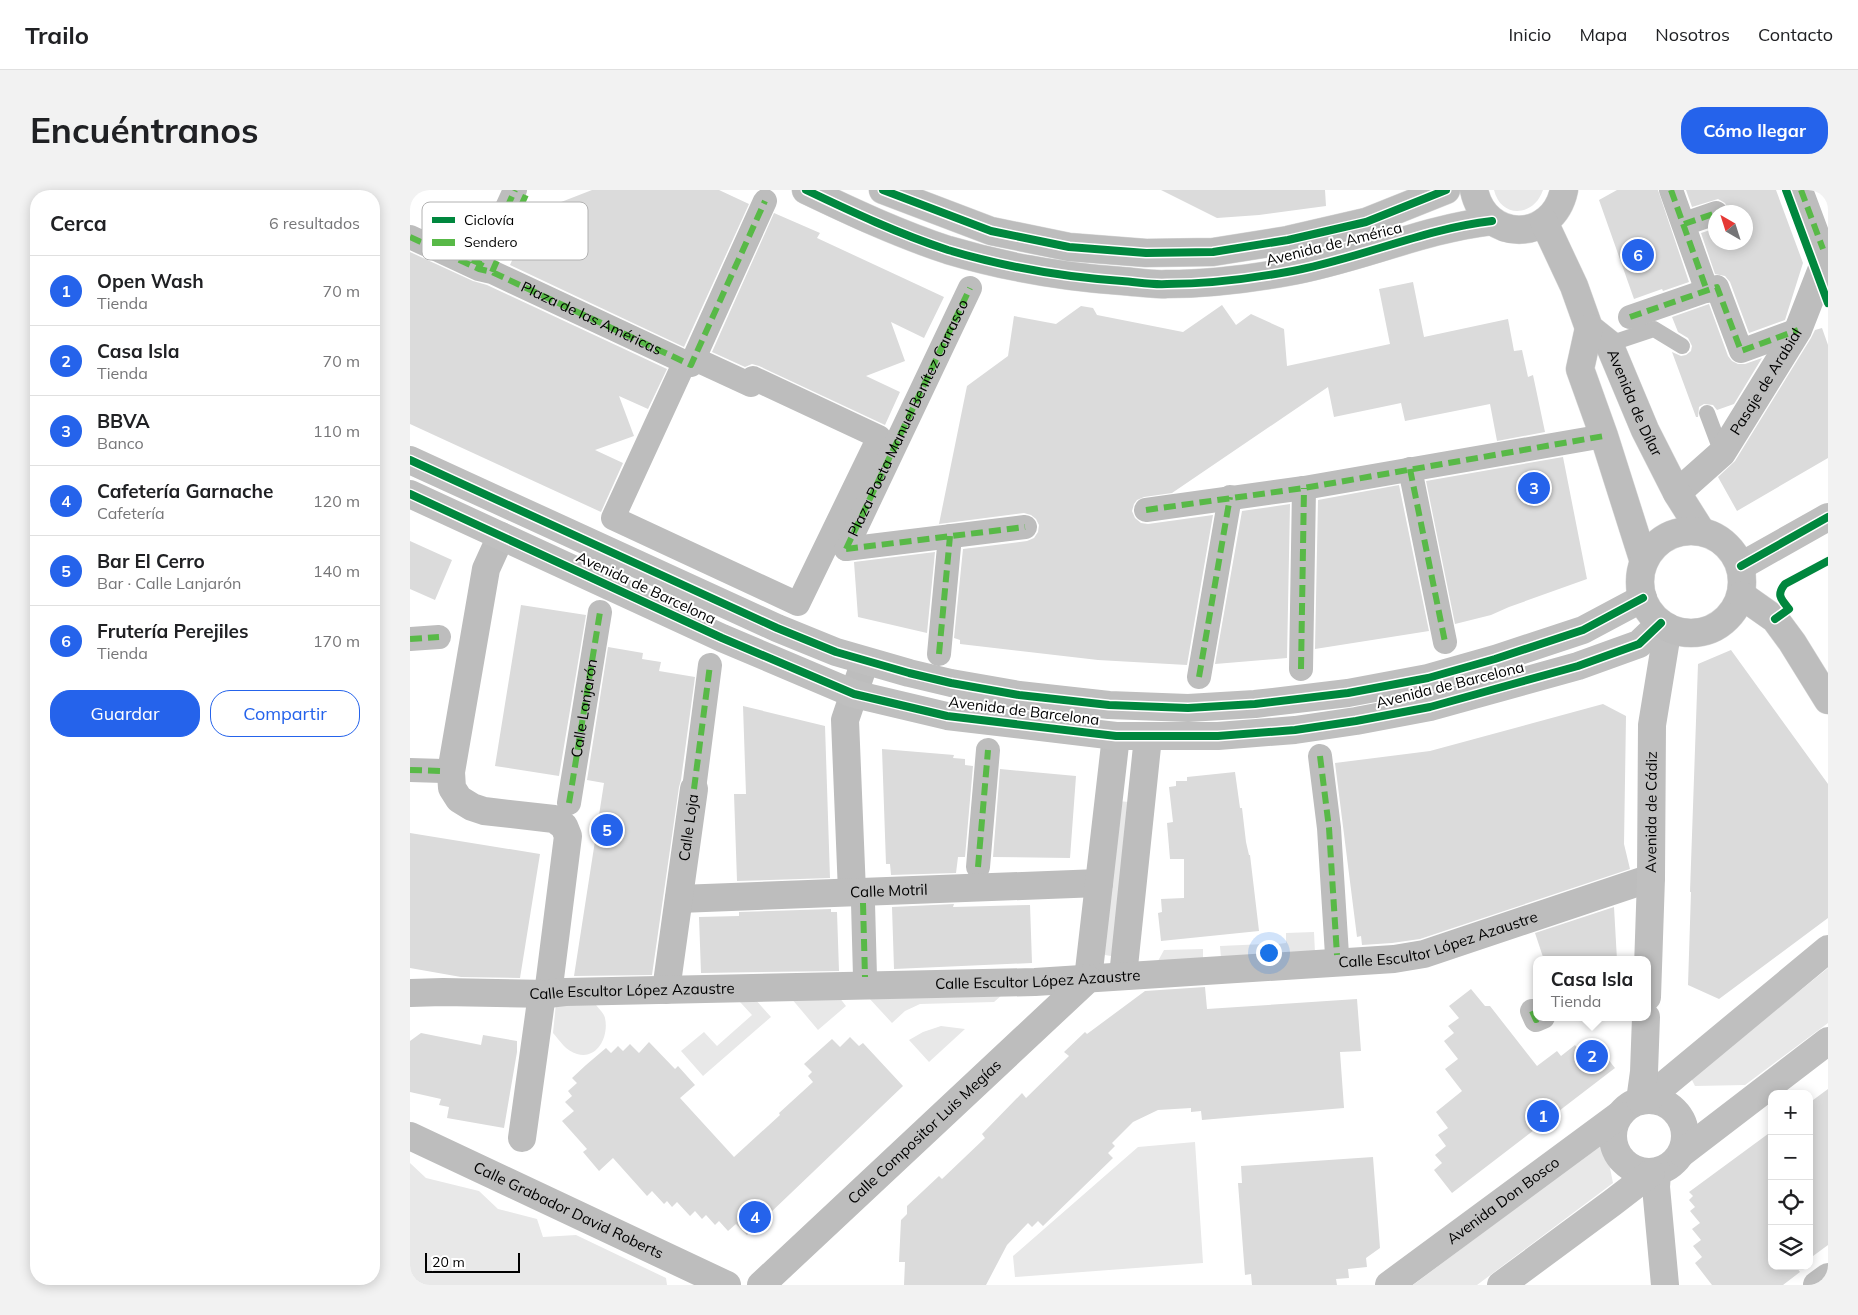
<!DOCTYPE html>
<html lang="es">
<meta charset="utf-8">
<style>
body{margin:0;font-family:Mulish,sans-serif;background:#f2f2f2;color:#202124}
.controls{position:absolute;right:15px;bottom:15px;display:grid;overflow:hidden;border-radius:10px;box-shadow:0 2px 12px #0003}
.controls button{width:45px;height:45px;display:grid;place-items:center;padding:0;border:0;border-bottom:1px solid #e0e0e0;background:#fff;color:#202124;font:25px sans-serif}
.compass{position:absolute;left:1298px;top:15px;width:45px;height:45px;border-radius:50%;background:#fff;box-shadow:0 2px 12px #0003;rotate:321deg}
.scale{position:absolute;left:15px;bottom:12px;width:95px;box-sizing:border-box;padding-left:5px;border:2px solid #000;border-top:0;font-size:14px;line-height:18px;white-space:nowrap;color:#000;-webkit-text-stroke:4px #fff;paint-order:stroke}
.you{position:absolute;left:858px;top:762px;width:18px;height:18px;margin:-12px;border:4px solid #fff;border-radius:50%;background:#1a73e8;box-shadow:0 0 0 8px #1a73e833}
.badge{display:grid;place-items:center;width:32px;height:32px;border-radius:50%;background:#2563eb;color:#fff;font-size:16px;font-weight:700}
.pin{position:absolute;translate:-50% -50%;border:2px solid #fff;box-shadow:0 1px 5px #0006}
.popup{position:absolute;left:1123px;top:766px;width:118px;height:65px;box-sizing:border-box;display:grid;place-content:center;border-radius:10px;background:#fff;filter:drop-shadow(0 1px 4px #0005);font-size:16px;white-space:nowrap;color:#757577}
.popup b{font-size:19px;color:#202124}
.popup::after{content:'';position:absolute;left:50%;top:100%;margin-left:-10px;border:10px solid transparent;border-top-color:#fff}
.list{margin:0;padding:0;list-style:none}
h2{display:flex;justify-content:space-between;align-items:center;height:65px;margin:0;padding:0 20px;font-size:21px}
h2 small{font-size:16px;font-weight:400;color:#757577}
.list li{display:grid;grid-template-columns:32px 1fr auto;gap:15px;align-items:center;box-sizing:border-box;height:70px;padding:0 20px;border-top:1px solid #e0e0e0}
.list b{display:block;font-size:19px;white-space:nowrap}
.list p{margin:0;font-size:16px;white-space:nowrap;color:#757577}
.list em{font-size:16px;font-style:normal;color:#757577}
.actions{display:flex;gap:10px;padding:15px 20px}
.actions a{flex:1;padding:11px 0;border:1px solid #2563eb;border-radius:20px;text-align:center;font-size:18px;color:#2563eb}
.actions .main{background:#2563eb;color:#fff}
.icon{flex:none;width:28px;height:28px;fill:none;stroke:currentColor;stroke-width:2;stroke-linecap:round;stroke-linejoin:round}
.map{position:relative;flex:none;width:1418px;height:1095px;overflow:hidden;border-radius:20px}
header{display:flex;align-items:center;gap:30px;box-sizing:border-box;height:70px;padding:0 25px;background:#fff;border-bottom:1px solid #e0e0e0}
header strong{font-size:24px}
nav{display:flex;gap:28px;margin-inline-start:auto;font-size:18px}
.intro{display:flex;align-items:center;justify-content:space-between;box-sizing:border-box;height:120px;padding:0 30px}
h1{margin:0;font-size:35px}
.button{padding:12px 22px;border-radius:20px;background:#2563eb;color:#fff;font-size:18px;font-weight:700}
main{display:flex;gap:30px;padding:0 30px}
aside{flex:1;background:#fff;border-radius:20px;box-shadow:0 2px 12px #0003}
.map>svg:first-child{display:block}
.green{fill:#e8e8e8}
.building{fill:#dbdbdb}
.lines{fill:none;stroke-linecap:round;stroke-linejoin:round}
.primary-casing{stroke:#dbdbdb;stroke-width:29}
.service{stroke:#bdbdbd;stroke-width:16}
.pedestrian{stroke:#bdbdbd;stroke-width:24}
.minor{stroke:#bdbdbd;stroke-width:28}
.tertiary{stroke:#bdbdbd;stroke-width:28}
.secondary{stroke:#bfbfbf;stroke-width:28}
.primary{stroke:#bdbdbd;stroke-width:28}
.quiet{stroke:#58b947;stroke-width:6;stroke-dasharray:12 6;stroke-linecap:butt}
.cycleway-casing{stroke:#fff;stroke-width:11}
.cycleway{stroke:#00873e;stroke-width:8}
.labels{text-anchor:middle;stroke-width:4;stroke-linejoin:round;paint-order:stroke}
.street-label{font-size:15px;fill:#000;stroke:#fff}
.key{fill:#fff;stroke:#b2b2b2;stroke-width:1}
.key-label{font-size:14px;fill:#000}
</style>
<header>
<strong>Trailo</strong>
<nav><a>Inicio</a><a>Mapa</a><a>Nosotros</a><a>Contacto</a></nav>
</header>
<div class="intro"><h1>Encuéntranos</h1><a class="button">Cómo llegar</a></div>
<main>
<aside>
<h2>Cerca<small>6 resultados</small></h2>
<ul class="list">
<li><span class="badge">1</span><div><b>Open Wash</b><p>Tienda</p></div><em>70 m</em></li>
<li><span class="badge">2</span><div><b>Casa Isla</b><p>Tienda</p></div><em>70 m</em></li>
<li><span class="badge">3</span><div><b>BBVA</b><p>Banco</p></div><em>110 m</em></li>
<li><span class="badge">4</span><div><b>Cafetería Garnache</b><p>Cafetería</p></div><em>120 m</em></li>
<li><span class="badge">5</span><div><b>Bar El Cerro</b><p>Bar · Calle Lanjarón</p></div><em>140 m</em></li>
<li><span class="badge">6</span><div><b>Frutería Perejiles</b><p>Tienda</p></div><em>170 m</em></li>
</ul>
<div class="actions"><a class="main">Guardar</a><a>Compartir</a></div>
</aside>
<div class="map">
<svg width="1418" height="1095" viewBox="0 0 1418 1095">
<rect width="100%" height="100%" fill="#fff"/>
<!-- green -->
<path class="green" d="M1084,0H1133C1124,27 1091,29 1084,0Z
M706,611L720,612L705,761L701,766L695,765L692,759Z
M904,742L905,763L868,765V754L876,753V743Z
M855,754V766L811,768L810,756Z
M793,759V769L748,771L754,760Z
M1418,778V833L1335,895L1285,896L1281,888Z
M592,805L584,812L510,814L495,821L482,833L458,807Z
M429,807L436,816L408,840L381,808Z
M345,809L361,827L293,886L271,861L294,842L307,856L342,825L330,812Z
M184,812C187,817 194,823 195,828C199,846 188,870 167,864C156,861 150,851 143,843L146,813Z
M531,836L555,839L519,872L499,850L513,842Z
M785,952L793,1073L605,1087L603,1066L728,957Z
M1193,953H1198L1199,973L1203,993L1067,1095H1003Z
M0,973L16,988L69,1001L88,1019L127,1029L133,1047L166,1045L256,1088L257,1095H0Z"/>
<!-- building -->
<path class="building" d="M182,0H309L339,14L274,157L100,75L119,33L159,52L146,14Z
M751,0H915L916,16L849,25L807,28Z
M1207,0H1248L1279,92L1253,101L1252,99L1224,109L1189,10Z
M1276,0H1366L1393,73L1375,130L1339,143L1320,92L1315,86L1305,84L1291,43L1306,38V52H1336V22H1319L1315,13L1308,9L1282,17Z
M364,23L410,43L407,48L534,107L514,148L481,132L495,171L456,186L490,202L475,235L349,176L342,174L335,177L302,162Z
M0,62L63,91L77,95L257,179L238,219L209,206L224,246L185,260L213,273L191,322L0,234Z
M1003,92L1014,147L1098,129L1104,161L1112,160L1118,187L1123,185L1135,242L1087,251L1080,214L995,231L991,213L924,227L918,197L762,303L734,307L727,310L724,314L722,321L725,328L731,333L738,334L803,325L777,475L688,470L550,454V450L544,448L553,359L617,351L624,348L628,342L629,335L626,329L621,325L614,323L529,334L557,196L598,166L604,126L646,134L671,116L683,118L687,125L773,142L812,115L826,135L841,124L874,139L877,176L980,154L969,99Z
M1299,114L1318,166L1322,171L1328,174H1335L1352,168L1324,214L1307,220L1303,215L1294,214L1289,217L1288,227H1286L1262,162L1271,166L1276,165L1281,161L1282,156L1278,148L1268,142L1262,127Z
M1412,138L1418,155V268L1327,321L1308,287L1325,271L1401,148L1405,140Z
M1153,267L1177,389L1099,417L1081,425L1045,434L1016,291Z
M989,295L1019,441L905,459L908,310Z
M880,314L877,468L805,474L832,321Z
M0,351L42,370L25,410L0,399Z
M525,362L517,443L448,427L444,372Z
M111,415L176,425L149,586L85,576Z
M198,457L233,463L232,469L251,472L249,481L285,487L271,590L269,597L242,785L164,786L194,593L177,590Z
M1321,460L1418,594V728L1309,809L1278,795L1281,702H1280L1288,474Z
M1193,514L1216,526L1214,654L1220,679L1010,749L982,753L952,755L951,746L947,747L925,573L1020,561Z
M333,516L415,536L420,688L327,691L324,604H336Z
M472,559L544,565L543,568L555,569V575L563,576L555,667H548L546,683L481,685L480,674H476Z
M590,579L666,586L660,668L583,667Z
M825,582L830,618H832L836,652L839,665H840L849,741L751,751L748,723L752,722L751,709L774,708V669H760L757,633L763,632L759,597L766,596V591H777V587Z
M0,643L130,664L110,788L51,787L0,778Z
M544,714L543,717L620,715L622,773L484,779L482,717Z
M1204,717L1207,770H1134L1125,743Z
M421,719V722H427L429,781L291,783L289,727L329,726V722Z
M795,797L797,819L947,809L951,861L930,862L934,918L792,930L791,921L781,922V918L748,920L723,932L702,953L705,956L698,963L703,968L633,1036L628,1031L622,1037L618,1033L597,1055L576,1095H494L495,1072H489L491,1030L497,1024V1016L529,986L532,989L575,948L572,944L612,903L616,908L659,866L654,862L675,842L677,844L735,801Z
M1061,799L1075,816H1080L1127,876L1147,861L1151,866L1165,855L1168,859L1182,849L1205,878L1042,1003L1024,980L1032,973L1025,965L1036,956L1028,945L1038,938L1026,922L1052,901L1035,879L1048,869L1034,851L1044,843L1038,836L1049,828L1039,816Z
M11,843L71,855L73,845L107,851V862L94,938L37,928L39,917L29,915L31,909L0,902V851Z
M440,847L449,856L453,853L493,896L337,1045L326,1034L318,1041L309,1031L305,1035L296,1025L292,1029L285,1021L280,1026L267,1012L262,1017L257,1011L254,1014L242,1001L237,1006L203,968L189,981L173,962L177,959L152,931L164,921L155,912L162,906L158,901L167,893L162,888L176,875L196,858L201,863L208,856L213,861L220,854L229,863L239,852L265,879L268,876L285,895L270,908L324,967L370,925L369,923L403,892L398,886L402,882L394,874L422,849L430,857Z
M1418,899V1055L1399,1069V913Z
M1362,941V1076H1390L1387,1078L1390,1082L1373,1095H1302L1285,1073L1292,1067L1283,1056L1291,1050L1282,1039L1290,1033L1280,1021L1285,1017L1279,1010L1283,1006L1279,1002Z
M963,967L970,1058L956,1068L957,1077L938,1079L939,1088L926,1089L927,1095H842L841,1084L835,1085L828,993H832L831,976Z"/>
<g class="lines">
<defs>
<g id="primary">
<path d="M396,0C442,22 489,44 538,60C595,77 653,87 712,91C727,92 742,95 757,94C798,94 838,89 877,82C947,70 1012,39 1082,31"/>
<path d="M473,0L581,41L659,57L736,63L803,62L878,50L956,32L1036,0"/>
<path d="M1064,0C1075,53 1143,53 1154,0"/>
<path id="s12" d="M1134,32L1164,96L1179,138L1199,154L1235,240L1267,303L1291,341"/>
<path d="M1179,138L1170,179L1194,246L1234,372"/>
<circle cx="1281" cy="392" r="51"/>
<path d="M1331,405L1365,429L1382,452L1418,510"/>
</g>
</defs>
<!-- primary casing -->
<use href="#primary" class="primary-casing"/>
<!-- service -->
<path class="service" d="M1199,154L1244,139L1272,156
M1297,223L1312,263"/>
<!-- pedestrian -->
<g class="pedestrian">
<path d="M1261,0L1297,101"/>
<path d="M1391,0L1413,59"/>
<path d="M1274,34L1306,23"/>
<path id="s1" d="M0,47L69,79L82,82L281,175L355,11"/>
<path d="M52,66L71,74L105,0"/>
<path d="M1220,127L1307,97L1331,161L1388,140"/>
<path d="M289,171L341,195L343,188L469,247L388,414L203,328L272,178Z"/>
<path d="M1000,279L1035,452"/>
<path d="M736,320L894,298L1194,246"/>
<path id="s2" d="M436,359L560,98"/>
<path d="M436,359L615,337"/>
<path d="M0,449L29,447"/>
<path d="M529,464L540,346"/>
<path d="M891,479L894,298"/>
<path d="M789,487L820,307"/>
<path d="M910,566L919,638L927,765"/>
<path d="M0,580L33,581"/>
<path d="M284,599L300,475"/>
<path id="s3" d="M159,613L190,422"/>
<path d="M568,677L578,560"/>
<path d="M453,713L455,787"/>
<path d="M1122,821L1126,830L1133,827"/>
</g>
<!-- minor -->
<g class="minor">
<path id="s4" d="M1267,303L1312,263L1388,140L1418,63"/>
<path d="M91,346L76,379L41,582L42,598L49,609L62,617L74,621L144,629L154,636L158,646L138,804"/>
<path d="M442,702L435,530L455,471"/>
<path id="s5" d="M269,709L689,693"/>
<path d="M713,786L738,547"/>
<path d="M678,789L706,546"/>
<path id="s6" d="M256,800L284,599"/>
<path id="s7" d="M0,803L33,802L138,804L155,802L625,792L984,769L1014,764L1241,688"/>
<path d="M112,948L132,804"/>
<path id="s8" d="M351,1095L678,789"/>
<path d="M1407,1095L1418,1087"/>
</g>
<!-- tertiary -->
<path class="tertiary" id="s9" d="M0,946L317,1095"/>
<!-- secondary -->
<g class="secondary">
<path d="M0,270L367,438L426,462L499,483L541,493L609,505L699,515L778,518L845,514L938,503L1018,488L1085,469L1173,440L1233,408"/>
<path d="M0,304L312,448L444,504L537,526L706,546H808L885,540L946,531L1020,517L1168,476L1229,454L1251,433"/>
<path d="M1331,376L1418,327"/>
<path id="s10" d="M1237,807L1241,688L1242,535L1258,437"/>
<circle cx="1239" cy="946" r="36"/>
<path d="M1236,910L1418,759"/>
<path d="M1230,911L1234,882L1236,827"/>
<path d="M1272,963L1418,851"/>
<path d="M1247,982L1246,997L1255,1095"/>
<path id="s11" d="M979,1095L1208,926"/>
<path d="M1091,1095L1202,1013L1241,983"/>
</g>
<!-- primary -->
<use href="#primary" class="primary"/>
<!-- quiet -->
<path class="quiet" d="M1261,0L1297,101
M1391,0L1413,59
M1308,22L1321,18
M1274,34L1306,23
M0,47L69,79L82,82L281,175L355,11
M62,70L71,74L105,0
M82,82L118,0
M1220,127L1307,97L1331,161L1388,140
M1000,279L1035,452
M736,320L894,298L1194,246
M436,359L560,98
M436,359L615,337
M0,449L29,447
M529,464L540,346
M891,479L894,298
M789,487L820,307
M910,566L919,638L927,765
M0,580L33,581
M284,599L300,475
M159,613L190,422
M568,677L578,560
M453,713L455,787
M1122,821L1126,830L1133,827"/>
<defs>
<path id="cycleway" d="M396,0C442,22 489,44 538,60C595,77 653,87 712,91C727,92 742,95 757,94C798,94 838,89 877,82C947,70 1012,39 1082,31
M473,0L581,41L659,57L736,63L803,62L878,50L956,32L1036,0
M1376,0L1418,113
M0,270L367,438L426,462L499,483L541,493L609,505L699,515L778,518L845,514L938,503L1018,488L1085,469L1173,440L1233,408
M0,304L312,448L444,504L537,526L706,546H808L885,540L946,531L1020,517L1168,476L1229,454L1251,433
M1331,376L1418,327
M1365,429L1379,419C1371,409 1366,405 1375,394L1418,371"/>
</defs>
<!-- cycleway casing -->
<use href="#cycleway" class="cycleway-casing"/>
<!-- cycleway -->
<use href="#cycleway" class="cycleway"/>
</g>
<g class="labels">
<!-- street labels -->
<g class="street-label">
<text transform="translate(924 54) rotate(-14)" y="5">Avenida de América</text>
<text dy="5" stroke="none"><textPath href="#s1" startOffset="199">Plaza de las Américas</textPath></text>
<text dy="5" stroke="none"><textPath href="#s4" startOffset="144">Pasaje de Arabial</textPath></text>
<text dy="5" stroke="none"><textPath href="#s12" startOffset="205">Avenida de Dílar</textPath></text>
<text dy="5" stroke="none"><textPath href="#s2" startOffset="145">Plaza Poeta Manuel Benítez Carrasco</textPath></text>
<text transform="translate(236 398) rotate(25)" y="5">Avenida de Barcelona</text>
<text transform="translate(1040 495) rotate(-14)" y="5">Avenida de Barcelona</text>
<text dy="5" stroke="none"><textPath href="#s3" startOffset="96">Calle Lanjarón</textPath></text>
<text transform="translate(614 521) rotate(7)" y="5">Avenida de Barcelona</text>
<text dy="5" stroke="none"><textPath href="#s10" startOffset="185">Avenida de Cádiz</textPath></text>
<text dy="5" stroke="none"><textPath href="#s6" startOffset="164">Calle Loja</textPath></text>
<text dy="5" stroke="none"><textPath href="#s5" startOffset="210">Calle Motril</textPath></text>
<text dy="5" stroke="none"><textPath href="#s7" startOffset="1032">Calle Escultor López Azaustre</textPath></text>
<text dy="5" stroke="none"><textPath href="#s7" startOffset="628">Calle Escultor López Azaustre</textPath></text>
<text dy="5" stroke="none"><textPath href="#s7" startOffset="222">Calle Escultor López Azaustre</textPath></text>
<text dy="5" stroke="none"><textPath href="#s8" startOffset="224">Calle Compositor Luis Megías</textPath></text>
<text dy="5" stroke="none"><textPath href="#s11" startOffset="142">Avenida Don Bosco</textPath></text>
<text dy="5" stroke="none"><textPath href="#s9" startOffset="175">Calle Grabador David Roberts</textPath></text>
</g>
</g>
<!-- legend -->
<rect x="12" y="12" width="166" height="58" rx="8" class="key"/>
<rect x="22" y="27" width="23" height="6" fill="#00873e"/>
<rect x="22" y="49" width="23" height="7" fill="#58b947"/>
<g class="key-label">
<text x="54" y="35">Ciclovía</text>
<text x="54" y="57">Sendero</text>
</g>
</svg>
<div class="controls">
<button>+</button>
<button>−</button>
<button><svg class="icon" aria-label="locate" viewBox="0 0 24 24"><circle cx="12" cy="12" r="6"/><path d="M12 2v4M12 18v4M2 12h4M18 12h4"/></svg></button>
<button><svg class="icon" aria-label="layers" viewBox="0 0 24 24"><path d="M12 4l9 5-9 5-9-5zM3 14l9 5 9-5"/></svg></button>
</div>
<svg class="compass" viewBox="-18 -18 36 36"><path d="M0-13l5 13h-10z" fill="#e53935"/><path d="M0 13l5-13h-10z" fill="#757577"/></svg>
<div class="scale">20 m</div>
<div class="you"></div>
<div class="pin badge" style="left:1133px;top:926px">1</div>
<div class="pin badge" style="left:1182px;top:866px">2</div>
<div class="popup"><b>Casa Isla</b>Tienda</div>
<div class="pin badge" style="left:1124px;top:298px">3</div>
<div class="pin badge" style="left:345px;top:1027px">4</div>
<div class="pin badge" style="left:197px;top:640px">5</div>
<div class="pin badge" style="left:1228px;top:65px">6</div>
</div>
</main>
